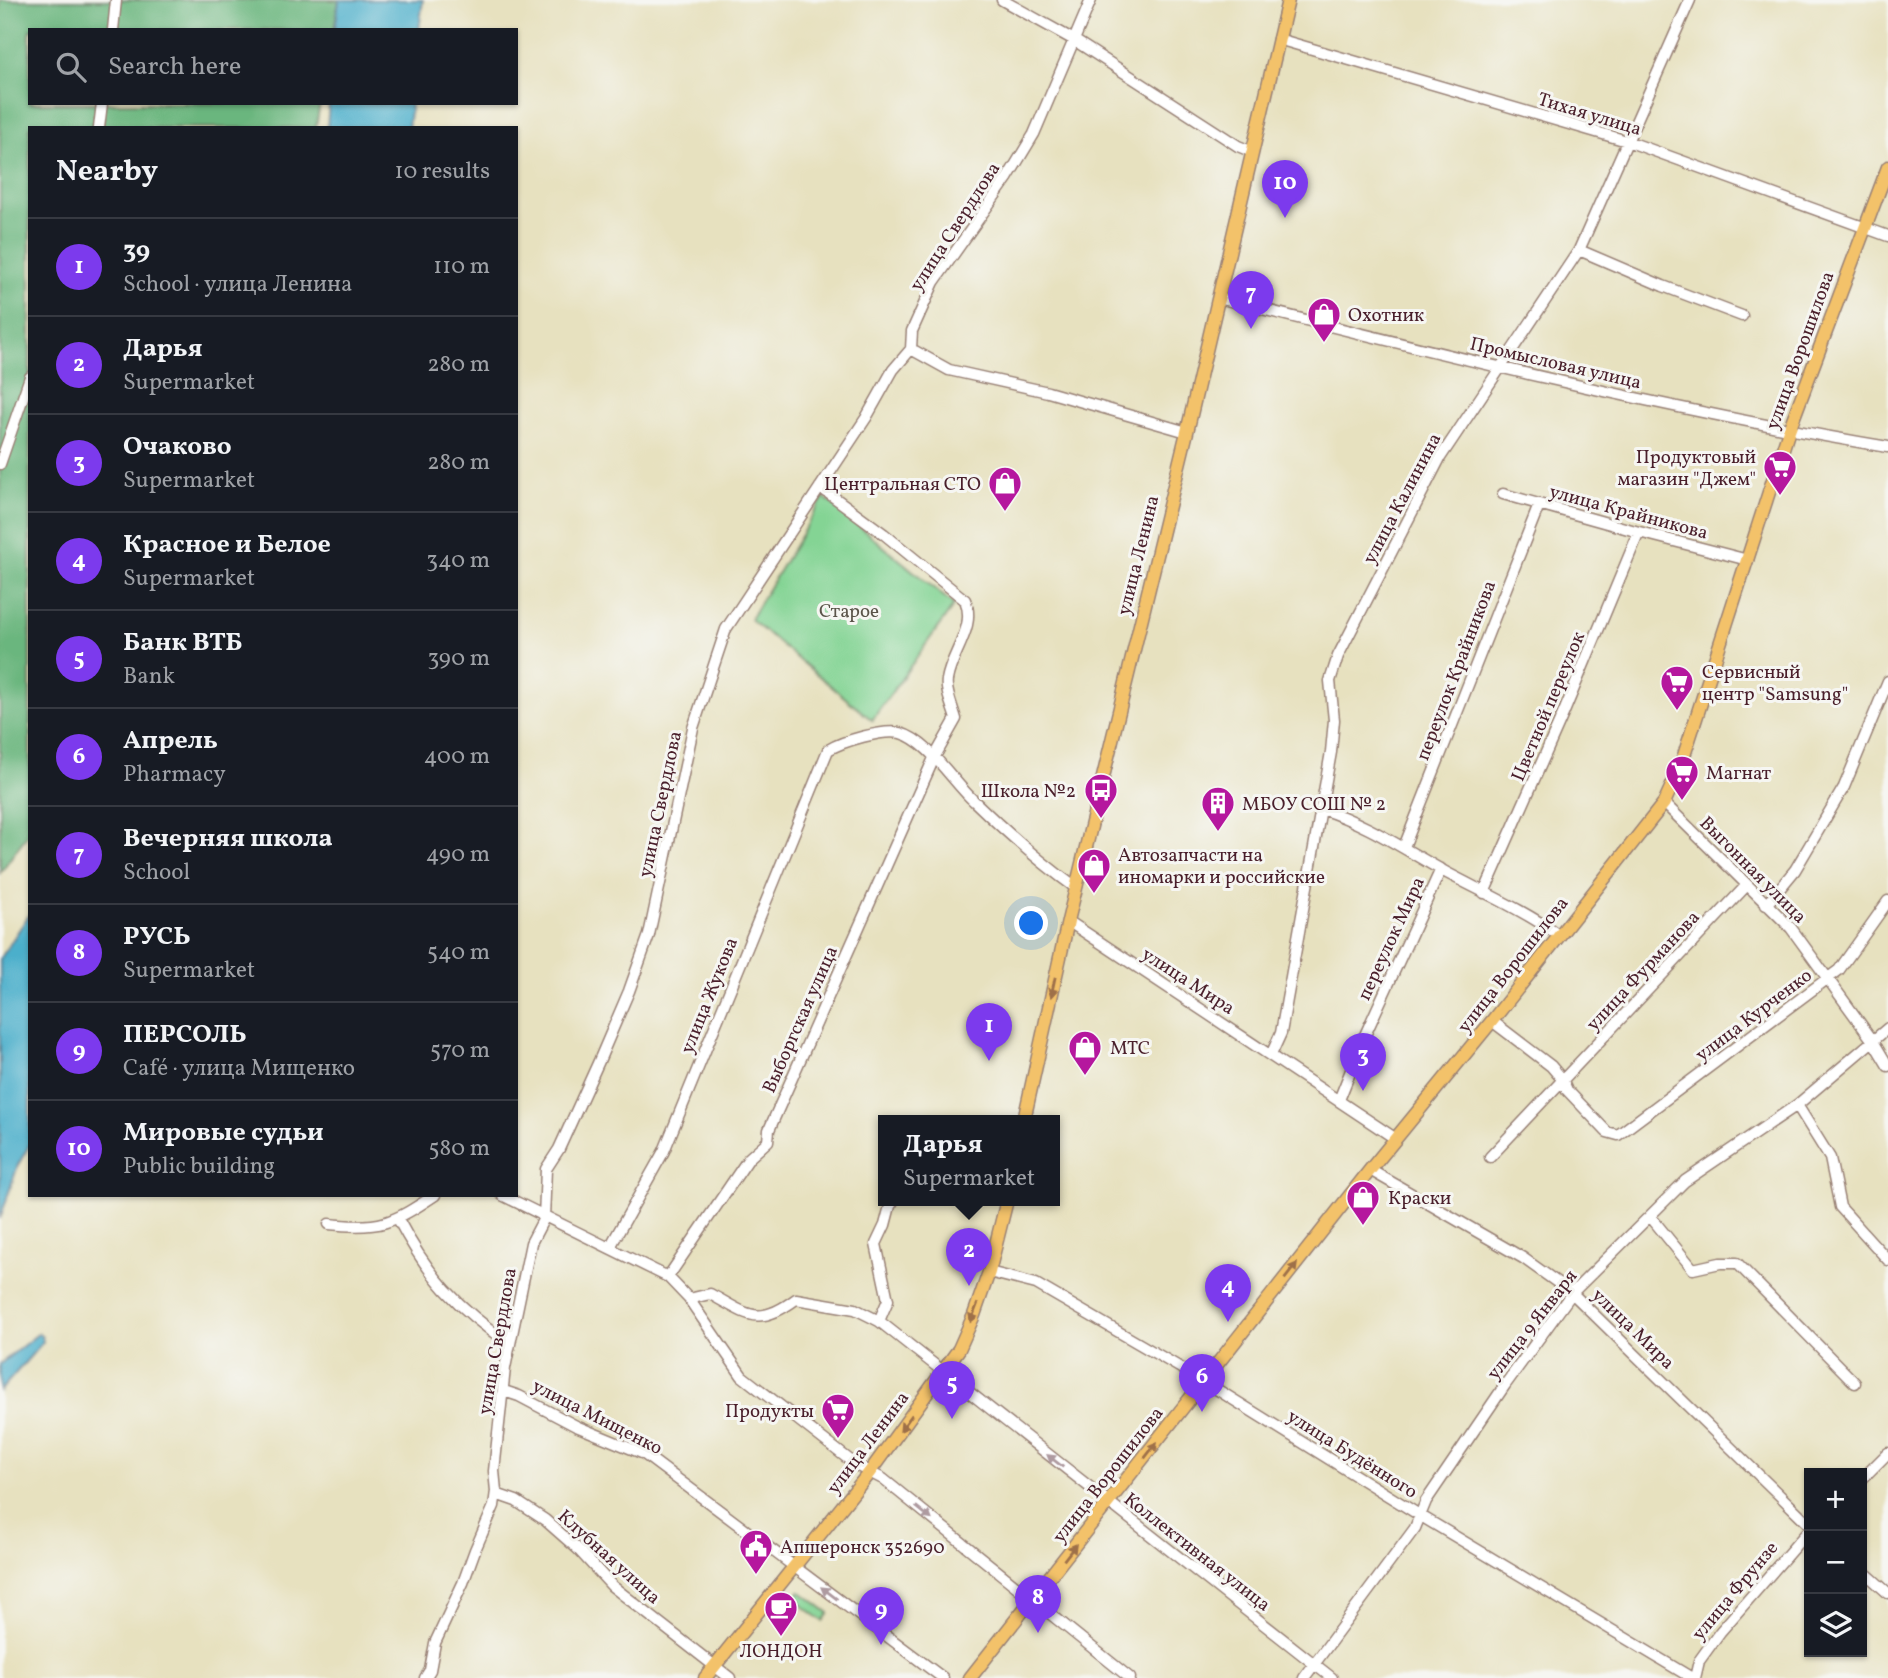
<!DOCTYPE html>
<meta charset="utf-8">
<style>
body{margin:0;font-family:Vollkorn,serif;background:#242831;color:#f1f3f6}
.controls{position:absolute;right:21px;bottom:21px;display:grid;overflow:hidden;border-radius:0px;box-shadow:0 2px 5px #0004}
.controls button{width:63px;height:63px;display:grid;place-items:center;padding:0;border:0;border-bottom:2px solid #363941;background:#171b24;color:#f1f3f6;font:35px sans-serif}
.you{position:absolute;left:1032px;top:924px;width:24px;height:24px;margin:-18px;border:5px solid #fff;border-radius:50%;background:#1a73e8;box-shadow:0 0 0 10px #1a73e833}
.badge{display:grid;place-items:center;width:46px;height:46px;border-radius:50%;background:#7c3aed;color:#fff;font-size:23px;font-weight:700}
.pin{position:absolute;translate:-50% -58px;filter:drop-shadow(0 2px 4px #0008)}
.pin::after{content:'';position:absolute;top:37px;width:24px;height:21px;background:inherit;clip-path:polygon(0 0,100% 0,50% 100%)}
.popup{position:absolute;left:878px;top:1115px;width:182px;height:91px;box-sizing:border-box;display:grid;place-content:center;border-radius:0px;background:#171b24;filter:drop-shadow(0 2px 5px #0005);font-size:23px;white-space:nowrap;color:#9ea1a6}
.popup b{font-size:26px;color:#f1f3f6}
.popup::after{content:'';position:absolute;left:50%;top:100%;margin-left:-14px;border:14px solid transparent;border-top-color:#171b24}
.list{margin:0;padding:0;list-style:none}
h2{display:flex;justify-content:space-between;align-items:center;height:91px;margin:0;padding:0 28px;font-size:30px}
h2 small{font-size:23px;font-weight:400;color:#9ea1a6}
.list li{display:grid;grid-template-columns:46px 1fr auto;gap:21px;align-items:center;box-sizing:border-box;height:98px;padding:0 28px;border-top:2px solid #363941}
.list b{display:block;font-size:26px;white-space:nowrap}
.list p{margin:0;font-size:23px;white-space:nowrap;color:#9ea1a6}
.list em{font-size:23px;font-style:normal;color:#9ea1a6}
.icon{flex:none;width:38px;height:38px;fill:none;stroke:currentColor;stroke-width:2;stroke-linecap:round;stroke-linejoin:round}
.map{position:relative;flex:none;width:1888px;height:1678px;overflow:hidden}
.search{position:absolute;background:#171b24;box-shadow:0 2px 5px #0004;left:28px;top:28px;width:490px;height:77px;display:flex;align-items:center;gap:18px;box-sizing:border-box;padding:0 24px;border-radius:0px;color:#9ea1a6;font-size:26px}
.panel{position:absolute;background:#171b24;box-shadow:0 2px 5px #0004;left:28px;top:126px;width:490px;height:1071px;border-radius:0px}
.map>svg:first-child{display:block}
.green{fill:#84d494;stroke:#677a60;stroke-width:2}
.forest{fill:#6bb67e;stroke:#5a6a54;stroke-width:2}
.water{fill:#4cafcb;stroke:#4b677b;stroke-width:2}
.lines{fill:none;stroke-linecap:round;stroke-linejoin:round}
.minor-casing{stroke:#988075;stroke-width:13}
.major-casing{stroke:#988075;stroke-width:15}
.minor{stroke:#fff;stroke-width:10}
.major{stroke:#f3c26a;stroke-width:12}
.oneway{fill:#9e704a}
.oneway2{fill:#ae9aa0}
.labels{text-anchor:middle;stroke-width:6;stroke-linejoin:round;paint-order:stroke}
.street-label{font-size:19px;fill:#4a1f2b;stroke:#f6f6f2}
.poi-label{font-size:19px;fill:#4a1f2b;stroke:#f6f6f2;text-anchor:start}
.park-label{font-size:19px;fill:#5b554a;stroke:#f6f6f2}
</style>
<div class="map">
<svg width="1888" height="1678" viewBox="0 0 1888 1678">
<rect width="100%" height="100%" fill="#f6f6f2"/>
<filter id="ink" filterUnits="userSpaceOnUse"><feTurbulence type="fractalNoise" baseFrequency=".0143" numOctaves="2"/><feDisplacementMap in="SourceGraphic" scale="14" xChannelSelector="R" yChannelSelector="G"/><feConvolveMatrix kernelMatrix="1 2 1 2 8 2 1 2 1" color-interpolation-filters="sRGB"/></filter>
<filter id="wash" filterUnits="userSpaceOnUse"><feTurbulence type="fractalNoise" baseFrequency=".00686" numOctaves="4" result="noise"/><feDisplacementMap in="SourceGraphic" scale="28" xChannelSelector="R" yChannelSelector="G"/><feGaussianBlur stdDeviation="1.57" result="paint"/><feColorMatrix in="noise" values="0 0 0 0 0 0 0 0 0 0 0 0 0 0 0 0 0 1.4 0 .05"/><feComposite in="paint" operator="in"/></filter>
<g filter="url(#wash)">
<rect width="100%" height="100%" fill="#e7e1bf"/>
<!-- green -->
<path class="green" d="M824,497L954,605L872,720L750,619Z
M800,1591L829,1613L823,1621L794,1599Z"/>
<!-- forest -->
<path class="forest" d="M0,0H339L334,30H30V103H320L316,128H30V831L0,873Z"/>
<!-- water -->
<path class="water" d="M339,0H423L419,30H335Z
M329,103H411L408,128H327Z
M30,913V1144L18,1165L0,1219V959Z
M39,1333L42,1337L43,1342L0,1391V1364Z"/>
</g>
<g filter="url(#ink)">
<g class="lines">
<defs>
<path id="minor" d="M1002,0L1074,40L1238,146L1253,152
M113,30L116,0
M1278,39L1627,141L1888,236
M99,128L102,103
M1579,250L1663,286L1742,316
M1218,298C1440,354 1662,409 1888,447
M911,349L949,370L1048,392L1187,432
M0,464L30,377
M1503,494L1639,532L1748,560
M1664,803L1791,928L1873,1041L1888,1066
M1321,809C1366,823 1405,850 1447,873C1485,893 1525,911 1560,936
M1404,847L1539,505
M1484,893L1564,712L1639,532
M1766,905L1795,870L1844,787L1888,681
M1068,921L1396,1139
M1492,1021L1551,1066L1562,1079L1567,1090L1607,1132L1618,1135L1839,970L1888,901
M1271,1055L1281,1033L1331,752L1334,720L1330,681L1338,656L1440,458L1579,250L1690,0
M1339,1100L1366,1033L1441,869
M1797,1105L1830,1158L1840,1207L1888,1260
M1490,1157L1747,885
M1370,1170L1523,1258L1572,1293L1809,1524
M502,1195L668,1277L689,1299L742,1376L856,1465L883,1479L1130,1678
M1650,1216L1693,1269L1720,1263H1737L1855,1383
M398,1219C428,1276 457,1308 510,1344
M329,1224C380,1230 393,1223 435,1195
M610,1247L664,1151L828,750C843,741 883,729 900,733C928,740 953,782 974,801C1006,832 1040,862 1076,888
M989,1272L1036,1284L1205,1382L1421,1516L1692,1678
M668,1277L749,1158L768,1141L769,1130L934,758L956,719C953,708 945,691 947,680C951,653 977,627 965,600L884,534L820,487
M689,1299L710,1294C748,1314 757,1328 796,1299L855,1309L879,1321L1332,1678
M879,1321L888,1300L876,1244L885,1225L890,1206L894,1200
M504,1391L519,1396L576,1426L644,1454L943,1678
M1862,1479L1888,1453
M496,1494L516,1501L545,1520L578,1549L612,1586L730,1678
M1862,1570L1888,1593
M425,1678L430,1670L435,1643L463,1583L475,1550L494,1506L496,1491L494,1471L505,1368L531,1243L544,1218L546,1169L559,1149L599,1061L629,991L649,935L693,728L726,629L866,418L893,370L911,349L912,331L934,282L1008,177L1034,134L1091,0
M1304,1678L1415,1528L1426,1501L1505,1385L1572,1293L1685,1181L1797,1105L1888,1028
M1695,1678L1699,1661L1720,1632L1809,1530"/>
<path id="major" d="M1024,1120L1068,921L1187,432L1288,0
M705,1678L869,1473L959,1349L974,1315L989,1272L1007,1200
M970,1678L1370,1170L1492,1021L1664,803L1680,768L1789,430L1888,167"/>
</defs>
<!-- minor casing -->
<use href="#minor" class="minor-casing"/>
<!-- major casing -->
<use href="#major" class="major-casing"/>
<!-- minor -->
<use href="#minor" class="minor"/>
<!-- major -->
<use href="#major" class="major"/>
</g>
<!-- one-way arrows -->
<defs><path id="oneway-solid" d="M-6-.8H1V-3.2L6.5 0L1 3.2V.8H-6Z" transform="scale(1.75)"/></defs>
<g class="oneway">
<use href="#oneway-solid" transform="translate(1053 987) rotate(102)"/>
<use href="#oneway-solid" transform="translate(1291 1271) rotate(-52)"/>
<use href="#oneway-solid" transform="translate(974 1313) rotate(111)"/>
<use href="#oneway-solid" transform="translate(906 1423) rotate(126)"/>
<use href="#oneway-solid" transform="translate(1151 1450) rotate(-52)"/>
<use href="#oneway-solid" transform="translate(1070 1552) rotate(-52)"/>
</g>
<g class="oneway2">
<use href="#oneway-solid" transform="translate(1055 1461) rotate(-142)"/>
<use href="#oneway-solid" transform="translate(924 1513) rotate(39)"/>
<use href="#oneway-solid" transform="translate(829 1593) rotate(-143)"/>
</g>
</g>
<!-- icons -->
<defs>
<symbol id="shop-pin" viewBox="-11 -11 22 30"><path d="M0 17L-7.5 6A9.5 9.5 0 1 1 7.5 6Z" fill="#b5179e" stroke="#f6f6f2"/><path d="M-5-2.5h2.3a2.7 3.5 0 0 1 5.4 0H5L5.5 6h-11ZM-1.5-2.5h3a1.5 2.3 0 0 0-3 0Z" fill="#fff"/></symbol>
<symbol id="supermarket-pin" viewBox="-11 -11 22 30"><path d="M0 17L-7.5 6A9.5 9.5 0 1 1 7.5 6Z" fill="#b5179e" stroke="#f6f6f2"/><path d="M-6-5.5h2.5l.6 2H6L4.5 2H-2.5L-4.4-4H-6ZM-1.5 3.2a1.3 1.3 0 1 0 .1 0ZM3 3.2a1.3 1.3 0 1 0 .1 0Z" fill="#fff"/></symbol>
<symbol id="bus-pin" viewBox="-11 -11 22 30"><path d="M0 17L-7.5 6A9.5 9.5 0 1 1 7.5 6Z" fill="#b5179e" stroke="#f6f6f2"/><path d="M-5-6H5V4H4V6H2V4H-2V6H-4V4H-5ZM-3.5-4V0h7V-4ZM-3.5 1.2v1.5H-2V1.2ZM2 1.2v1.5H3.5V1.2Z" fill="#fff"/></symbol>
<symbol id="building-pin" viewBox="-11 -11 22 30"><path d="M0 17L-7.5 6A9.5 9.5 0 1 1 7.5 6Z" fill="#b5179e" stroke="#f6f6f2"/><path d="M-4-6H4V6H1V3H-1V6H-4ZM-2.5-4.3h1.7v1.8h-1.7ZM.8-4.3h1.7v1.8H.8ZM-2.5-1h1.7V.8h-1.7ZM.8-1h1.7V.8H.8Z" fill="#fff"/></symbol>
<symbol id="civic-pin" viewBox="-11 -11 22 30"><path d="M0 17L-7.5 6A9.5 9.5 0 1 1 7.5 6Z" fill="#b5179e" stroke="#f6f6f2"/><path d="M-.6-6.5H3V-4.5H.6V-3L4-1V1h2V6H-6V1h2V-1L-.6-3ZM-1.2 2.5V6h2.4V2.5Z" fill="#fff"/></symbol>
<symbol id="cafe-pin" viewBox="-11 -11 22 30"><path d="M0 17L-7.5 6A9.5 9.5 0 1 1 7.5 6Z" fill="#b5179e" stroke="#f6f6f2"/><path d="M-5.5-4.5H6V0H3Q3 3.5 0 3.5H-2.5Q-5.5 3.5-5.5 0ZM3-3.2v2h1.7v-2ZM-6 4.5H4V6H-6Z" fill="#fff"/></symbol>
</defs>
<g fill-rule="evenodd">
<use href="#shop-pin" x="1305" y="295" width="38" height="52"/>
<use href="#supermarket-pin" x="1761" y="448" width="38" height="52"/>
<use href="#shop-pin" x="986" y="464" width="38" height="52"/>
<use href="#supermarket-pin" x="1658" y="663" width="38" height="52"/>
<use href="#supermarket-pin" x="1663" y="753" width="38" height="52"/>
<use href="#bus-pin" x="1082" y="771" width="38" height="52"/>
<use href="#building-pin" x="1199" y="784" width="38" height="52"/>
<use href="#shop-pin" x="1075" y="846" width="38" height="52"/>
<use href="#shop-pin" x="1066" y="1028" width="38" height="52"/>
<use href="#shop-pin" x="1344" y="1178" width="38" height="52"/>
<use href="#supermarket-pin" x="819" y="1391" width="38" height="52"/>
<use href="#civic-pin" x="737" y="1527" width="38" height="52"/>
<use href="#cafe-pin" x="762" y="1589" width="38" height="52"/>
</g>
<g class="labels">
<!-- street labels -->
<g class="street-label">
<text transform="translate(1590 113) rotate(17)" y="7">Тихая улица</text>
<text transform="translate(954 226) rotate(-57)" y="7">улица Свердлова</text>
<text transform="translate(1799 350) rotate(-70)" y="7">улица Ворошилова</text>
<text transform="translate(1556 362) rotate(13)" y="7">Промысловая улица</text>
<text transform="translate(1401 498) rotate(-62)" y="7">улица Калинина</text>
<text transform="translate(1629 511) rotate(15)" y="7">улица Крайникова</text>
<text transform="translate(1137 555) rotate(-76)" y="7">улица Ленина</text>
<text transform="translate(1455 670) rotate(-69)" y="7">переулок Крайникова</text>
<text transform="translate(1547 706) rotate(-67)" y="7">Цветной переулок</text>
<text transform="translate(659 804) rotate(-78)" y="7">улица Свердлова</text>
<text transform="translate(1754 869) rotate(45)" y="7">Выгонная улица</text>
<text transform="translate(1390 938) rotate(-65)" y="7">переулок Мира</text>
<text transform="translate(1512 964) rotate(-52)" y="7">улица Ворошилова</text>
<text transform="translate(1642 970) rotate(-47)" y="7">улица Фурманова</text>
<text transform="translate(1189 980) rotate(33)" y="7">улица Мира</text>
<text transform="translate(708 995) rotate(-68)" y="7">улица Жукова</text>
<text transform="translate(1753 1014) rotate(-37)" y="7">улица Курченко</text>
<text transform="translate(799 1019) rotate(-66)" y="7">Выборгская улица</text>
<text transform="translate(1531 1324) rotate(-52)" y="7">улица 9 Января</text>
<text transform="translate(1634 1328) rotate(44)" y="7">улица Мира</text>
<text transform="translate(496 1341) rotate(-80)" y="7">улица Свердлова</text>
<text transform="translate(598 1416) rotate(27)" y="7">улица Мищенко</text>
<text transform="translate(867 1442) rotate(-53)" y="7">улица Ленина</text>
<text transform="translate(1353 1453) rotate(32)" y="7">улица Будённого</text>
<text transform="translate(1107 1474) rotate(-52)" y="7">улица Ворошилова</text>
<text transform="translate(1198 1551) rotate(38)" y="7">Коллективная улица</text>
<text transform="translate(610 1556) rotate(42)" y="7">Клубная улица</text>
<text transform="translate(1734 1590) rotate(-50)" y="7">улица Фрунзе</text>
</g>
<!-- poi labels -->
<g class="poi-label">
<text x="1348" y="321">Охотник</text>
<text x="1756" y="463" text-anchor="end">Продуктовый<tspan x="1756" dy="22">магазин "Джем"</tspan></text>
<text x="981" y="490" text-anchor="end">Центральная СТО</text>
<text x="1702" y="678">Сервисный<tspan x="1702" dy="22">центр "Samsung"</tspan></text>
<text x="1706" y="779">Магнат</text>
<text x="1076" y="797" text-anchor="end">Школа №2</text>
<text x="1242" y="810">МБОУ СОШ № 2</text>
<text x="1118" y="861">Автозапчасти на<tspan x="1118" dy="22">иномарки и российские</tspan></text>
<text x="1110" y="1054">МТС</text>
<text x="1388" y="1204">Краски</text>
<text x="814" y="1417" text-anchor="end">Продукты</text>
<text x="780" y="1553">Апшеронск 352690</text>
<text x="781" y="1657" text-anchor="middle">ЛОНДОН</text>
</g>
<!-- park labels -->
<g class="park-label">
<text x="849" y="617">Старое</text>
</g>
</g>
</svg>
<div class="controls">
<button>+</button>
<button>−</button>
<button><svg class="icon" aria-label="layers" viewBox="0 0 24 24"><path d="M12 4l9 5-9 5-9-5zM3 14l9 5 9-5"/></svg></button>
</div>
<div class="you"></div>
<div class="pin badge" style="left:989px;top:1061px">1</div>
<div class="pin badge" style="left:969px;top:1286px">2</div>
<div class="popup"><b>Дарья</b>Supermarket</div>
<div class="pin badge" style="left:1363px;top:1091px">3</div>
<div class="pin badge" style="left:1228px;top:1322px">4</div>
<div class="pin badge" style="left:952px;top:1419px">5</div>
<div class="pin badge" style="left:1202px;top:1412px">6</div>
<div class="pin badge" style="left:1251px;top:329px">7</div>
<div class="pin badge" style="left:1038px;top:1633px">8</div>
<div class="pin badge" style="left:881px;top:1645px">9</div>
<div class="pin badge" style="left:1285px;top:218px">10</div>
<div class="search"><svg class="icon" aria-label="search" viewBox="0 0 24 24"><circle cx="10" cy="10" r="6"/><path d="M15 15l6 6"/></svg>Search here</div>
<section class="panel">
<h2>Nearby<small>10 results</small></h2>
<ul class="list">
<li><span class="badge">1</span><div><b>39</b><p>School · улица Ленина</p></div><em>110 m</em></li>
<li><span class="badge">2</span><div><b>Дарья</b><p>Supermarket</p></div><em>280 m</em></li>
<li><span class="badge">3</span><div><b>Очаково</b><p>Supermarket</p></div><em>280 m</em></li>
<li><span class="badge">4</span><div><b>Красное и Белое</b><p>Supermarket</p></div><em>340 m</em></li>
<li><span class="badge">5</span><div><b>Банк ВТБ</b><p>Bank</p></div><em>390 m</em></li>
<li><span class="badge">6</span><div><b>Апрель</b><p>Pharmacy</p></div><em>400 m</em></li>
<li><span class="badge">7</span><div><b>Вечерняя школа</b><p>School</p></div><em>490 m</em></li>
<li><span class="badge">8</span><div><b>РУСЬ</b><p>Supermarket</p></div><em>540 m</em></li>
<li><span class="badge">9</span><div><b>ПЕРСОЛЬ</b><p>Café · улица Мищенко</p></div><em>570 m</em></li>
<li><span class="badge">10</span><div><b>Мировые судьи</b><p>Public building</p></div><em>580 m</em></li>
</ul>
</section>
</div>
